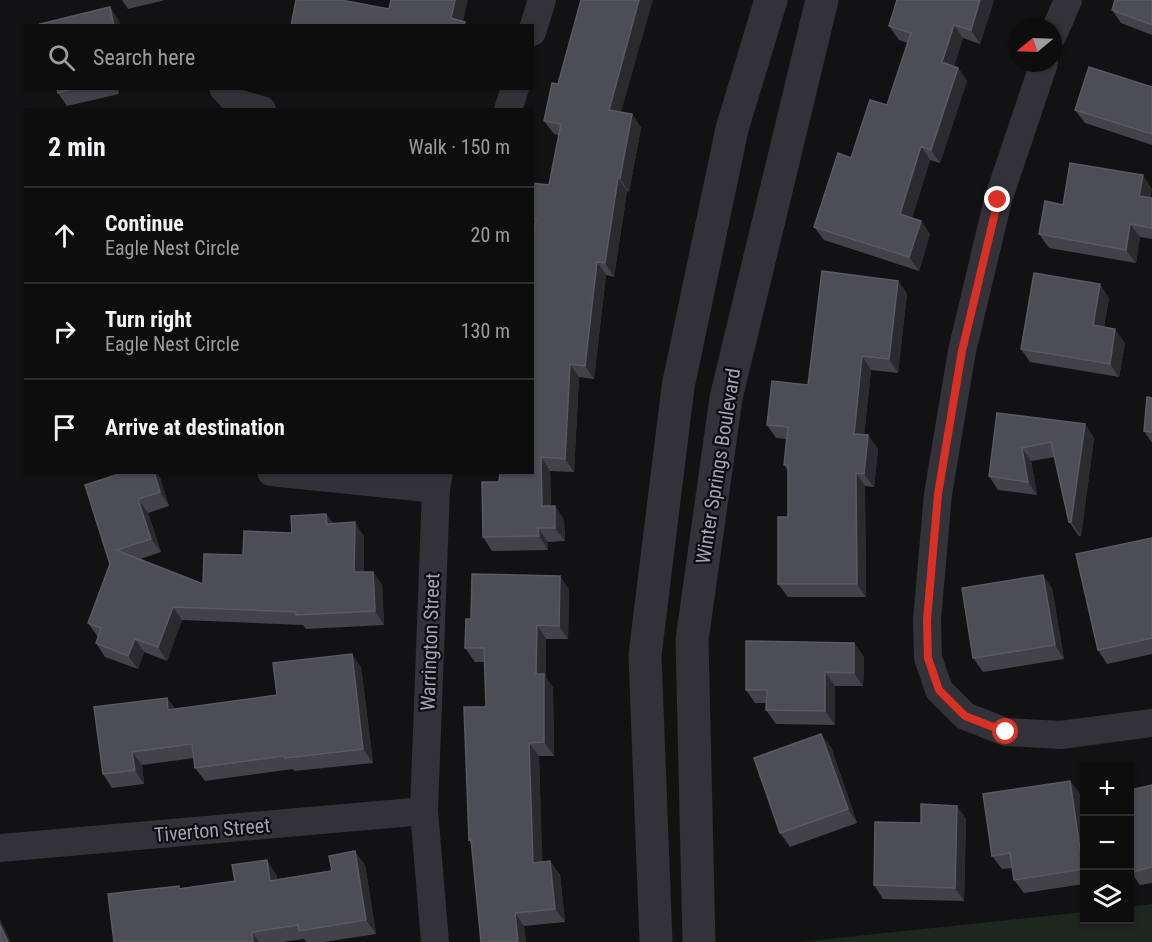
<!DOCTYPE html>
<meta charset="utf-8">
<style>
body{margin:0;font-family:"Roboto Condensed",sans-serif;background:#1c1b1c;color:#f1f3f6}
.controls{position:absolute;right:18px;bottom:18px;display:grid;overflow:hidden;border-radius:0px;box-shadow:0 2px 4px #0004}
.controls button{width:54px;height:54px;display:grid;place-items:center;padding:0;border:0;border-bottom:2px solid #2e2d2e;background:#0e0d0e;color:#f1f3f6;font:30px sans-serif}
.compass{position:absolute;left:1008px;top:18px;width:54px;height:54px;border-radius:50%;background:#0e0d0e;box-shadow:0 2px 4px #0004;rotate:251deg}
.stop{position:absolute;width:18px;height:18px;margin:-14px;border:4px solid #d93025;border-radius:50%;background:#fff}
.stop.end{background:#d93025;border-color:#fff;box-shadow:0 2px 6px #0008}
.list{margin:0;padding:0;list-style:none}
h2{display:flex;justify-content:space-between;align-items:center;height:78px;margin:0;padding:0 24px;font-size:26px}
h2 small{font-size:20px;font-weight:400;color:#9b9c9e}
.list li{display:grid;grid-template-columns:39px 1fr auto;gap:18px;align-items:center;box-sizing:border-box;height:96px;padding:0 24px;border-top:2px solid #2e2d2e}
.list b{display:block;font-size:22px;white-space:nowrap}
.list p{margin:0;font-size:20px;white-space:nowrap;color:#9b9c9e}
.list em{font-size:20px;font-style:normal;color:#9b9c9e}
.icon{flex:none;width:33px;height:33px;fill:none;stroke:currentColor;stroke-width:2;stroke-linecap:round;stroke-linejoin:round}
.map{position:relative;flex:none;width:1152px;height:942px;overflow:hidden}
.search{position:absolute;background:#0e0d0e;box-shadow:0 2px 4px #0004;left:24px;top:24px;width:510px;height:66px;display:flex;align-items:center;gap:15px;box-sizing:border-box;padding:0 21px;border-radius:0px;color:#9b9c9e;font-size:22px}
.panel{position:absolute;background:#0e0d0e;box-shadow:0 2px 4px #0004;left:24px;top:108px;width:510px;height:366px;border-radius:0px}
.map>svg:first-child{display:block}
.green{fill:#1e2620}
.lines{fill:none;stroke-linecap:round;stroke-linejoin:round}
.minor{stroke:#333238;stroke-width:28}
.tertiary{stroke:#333238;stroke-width:33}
.wall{fill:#434249}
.shaded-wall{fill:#2b2a2f}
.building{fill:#4d4d55;stroke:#5b5a64;stroke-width:1.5}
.route{stroke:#d93025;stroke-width:8}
.labels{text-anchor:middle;stroke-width:4.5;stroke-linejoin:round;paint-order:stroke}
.street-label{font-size:20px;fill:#a2a4b5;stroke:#0d0d0e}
</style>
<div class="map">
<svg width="1152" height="942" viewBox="0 0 1152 942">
<rect width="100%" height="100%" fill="#121113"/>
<!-- green -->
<path class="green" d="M1152,904V942H799L1084,912V920H1130V907Z"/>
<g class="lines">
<!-- minor -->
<path class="minor" d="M532,32L542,0
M1053,35L1068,0
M1044,63L998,200L962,351L938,494L927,620L928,658L939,690L965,716L1006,732L1061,735L1152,723
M223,88L237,103L262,110
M508,110L515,88
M271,472L436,489
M0,848L424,811
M435,942L424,811L436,489L439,472"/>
<!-- tertiary -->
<path class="tertiary" d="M656,942L645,655L678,387L732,129L771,0
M699,942L692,640L726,398L822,0"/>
</g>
<!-- wall -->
<path class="wall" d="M122,0H165L128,9Z
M897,0H994L980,44L963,38L954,66L958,68L967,81L940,163L930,160L912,218L921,221L930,234L919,271L824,240L814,227L851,158L887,105L908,43L899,40L889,26Z
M1152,0V35L1121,23L1112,10Z
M1152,87V145L1085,123L1075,110Z
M57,88H118L119,94L67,106L58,93Z
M621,112L632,114L641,128L629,192L627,191L614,277L606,275L594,379L579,377L574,472L550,471L551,506H555L564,520L565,541L548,542V550L492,551L483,537L499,482L535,231H532V183L549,185L559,135L554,134L544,121Z
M1151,198H1152V239L1140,237L1136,263L1049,248L1039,234L1063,205Z
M898,281L907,294L898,373L871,370L864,435L878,449L874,487L865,486L866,597H788L778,584L788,517V471L784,465L786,439L776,438L767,425L808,385Z
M1109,298L1104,327L1125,343L1119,377L1030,362L1021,349Z
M1152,398V443L1144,431Z
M997,413L1085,424L1094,438L1081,536H1079L1069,522L1055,457L1031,461L1037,495L998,490L989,476Z
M160,478L169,506L148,513L161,552L140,559L203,584L243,555L292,533L326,514L333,523L364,536V572H373L382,585L384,625L306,629L303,625L182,620L167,661L144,652L138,669L105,657L96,643L98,637L88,623L110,564L85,485Z
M1152,538V654L1107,664L1098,650Z
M1052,588L1064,659L983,672L973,658Z
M569,589L568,639H546V677L553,688L554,756H539L542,862L550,861L560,875L565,922L524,926L526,942L469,840L486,707L485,662H475L465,648L471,619Z
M854,643L864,657L863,686H835V725L776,724L766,710V703H755L746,690Z
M361,667L373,763L294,771L293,769L205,781L195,768L194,758L142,765L144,784L112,788L103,774L167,698L175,709L277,695Z
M831,747L857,823L790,847L780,833Z
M1070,781L1080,794L1084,827V884L1024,893L1014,880L1012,868L1002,869L992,856Z
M1152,785V883L1140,885L1131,872Z
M957,806L966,819L964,901L883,899L874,885L921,823Z
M365,865L376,934L324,942H306L304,939L282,942H114L181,888L235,881L276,874L277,879Z"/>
<!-- shaded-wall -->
<path class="shaded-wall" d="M455,0H468L462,26L451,18Z
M639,0H653L618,123L609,110Z
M980,0H994L980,44L971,30Z
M110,7L119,20L120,26H114Z
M954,25L963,38L951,76L942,62Z
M958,68L967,81L940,163L931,150Z
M632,114L641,128L629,192L620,178Z
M921,146L930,160L909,228L900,214Z
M1143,175L1152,189L1149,209L1139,196Z
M618,178L627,191L614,277L605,263Z
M921,221L930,234L919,271L909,257Z
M1130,224L1140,237L1136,263L1126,250Z
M597,262L606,275L594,379L585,366Z
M898,281L907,294L898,373L889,359Z
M1100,284L1109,298L1102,339L1093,325Z
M1115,329L1125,343L1119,377L1110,364Z
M862,356L871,370L863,447L854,434Z
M570,364L579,377L574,472L565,459Z
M1085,424L1094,438L1081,536L1071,522Z
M868,435L878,449L874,487L864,474Z
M1022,448L1031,461L1037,495L1028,482Z
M541,457L550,471L551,520L542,506Z
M154,472H157L160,478L169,506L160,492Z
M856,473L865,486L866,597L857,584Z
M138,499L148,513L161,552L151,539Z
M555,506L564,520L565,541L555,528Z
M326,514L336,528L327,524Z
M355,522L364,536V585L354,572Z
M538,528L548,542V550L539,536Z
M373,572L382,585L384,625L375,611Z
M1043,575L1052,588L1064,659L1055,645Z
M560,576L569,589L568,639L559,626Z
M173,607L182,620L167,661L158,647Z
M537,625L546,639V677L553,688L554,756L544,742L536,674Z
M135,639L144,652L138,669L128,656Z
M854,643L864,657L863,686L854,673Z
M352,654L361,667L373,763L363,749Z
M825,672L835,686V725L825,711Z
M167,698L176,712L168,710Z
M821,734L831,747L857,823L848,809Z
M529,743L539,756L543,876L533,863Z
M132,752L142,765L144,784L135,770Z
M1070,781L1080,794L1084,827V871L1083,869Z
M957,806L966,819L964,901L955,888Z
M355,851L365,865L376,934L366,920Z
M267,860L276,874L279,894L270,881Z
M550,861L560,875L565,922L555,909Z
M515,913L524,926L526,942H518Z
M0,919L11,942H8L0,925Z
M252,932L259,942H253Z"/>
<!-- building -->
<path class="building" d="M296,0H341L389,9L391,0H455L451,18L465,22L464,26H291Z
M581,0H639L609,110L632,114L620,178H618L605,263L597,262L585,366L570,364L565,459L541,457L542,506H555V528H538L539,536L483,537L482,482H499L500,472H532V245L536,219L532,218V183L549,185L561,124L544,121L552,83L558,84Z
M897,0H980L971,30L954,25L942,62L958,68L931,150L921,146L900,214L921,221L909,257L814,227L838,153L851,158L870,100L887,105L911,33L889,26Z
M1115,0H1152V25L1112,10Z
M110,7L114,26H41L40,24Z
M1089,67L1152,87V134L1075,110Z
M57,88H76L58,93Z
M1070,163L1143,175L1139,196L1152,198V228L1130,224L1126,250L1039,234L1045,201L1063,205Z
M822,271L898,281L889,359L862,356L854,434L868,435L864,474L856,473L857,584H778V517H788V465H784L788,427L767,425L772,381L808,385Z
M1034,273L1100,284L1093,325L1115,329L1110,364L1021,349Z
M1147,397L1152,398V432L1144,431Z
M997,413L1085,424L1071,522H1069L1051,442L1022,448L1028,482L989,476Z
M125,472H154L160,492L138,499L151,539L116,550L203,584L204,554L243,555L244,531L292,533L291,516L326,514L327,524L355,522L354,572H373L375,611L296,615V612L173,607L158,647L135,639L128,656L96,643L101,628L88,623L110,564L85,485Z
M1152,538V638L1098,650L1076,554Z
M472,574L560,576L559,626L537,625L536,674H544V742L529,743L533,863L550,861L555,909L515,913L518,942H481L471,839L469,840L464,707H486L484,648H465L466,619H471Z
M1043,575L1055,645L973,658L962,588Z
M746,641L854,643V673L825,672V711L766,710L767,690H746Z
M352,654L363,749L285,758L284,756L195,768L192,744L132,752L135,770L103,774L94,707L167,698L168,710L277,695L273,663Z
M821,734L848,809L780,833L754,758Z
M1070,781L1083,869L1014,880L1010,853L992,856L983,794Z
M1152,785V867L1131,872L1130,865V790Z
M921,804L957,806L955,888L874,885L875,822L921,823Z
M355,851L366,920L299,931L298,925L252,932L253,942H114L108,894L179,886V889L235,881L232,865L267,860L270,881L332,871L329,856Z
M0,925L8,942H0Z"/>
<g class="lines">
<!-- route -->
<path class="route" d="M998,200L962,351L938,494L927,620L928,658L939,690L965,716L1006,732"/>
</g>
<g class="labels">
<!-- street labels -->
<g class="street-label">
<text transform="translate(718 466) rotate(-81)" y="7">Winter Springs Boulevard</text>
<text transform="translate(430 642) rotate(-88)" y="7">Warrington Street</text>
<text transform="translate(212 830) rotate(-5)" y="7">Tiverton Street</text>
</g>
</g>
</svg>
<div class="controls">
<button>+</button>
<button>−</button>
<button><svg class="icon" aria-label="layers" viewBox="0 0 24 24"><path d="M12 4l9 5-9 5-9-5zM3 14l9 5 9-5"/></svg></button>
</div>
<svg class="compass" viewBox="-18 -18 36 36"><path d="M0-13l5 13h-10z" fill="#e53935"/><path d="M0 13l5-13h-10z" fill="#9b9c9e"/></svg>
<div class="stop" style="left:1006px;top:732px"></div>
<div class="stop end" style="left:998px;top:200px"></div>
<div class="search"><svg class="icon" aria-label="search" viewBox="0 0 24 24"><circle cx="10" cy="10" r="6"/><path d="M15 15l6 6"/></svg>Search here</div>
<section class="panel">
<h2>2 min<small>Walk · 150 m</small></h2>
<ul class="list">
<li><svg class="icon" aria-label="ahead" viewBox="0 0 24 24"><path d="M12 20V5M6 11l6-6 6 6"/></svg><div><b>Continue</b><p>Eagle Nest Circle</p></div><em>20 m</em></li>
<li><svg class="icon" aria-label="right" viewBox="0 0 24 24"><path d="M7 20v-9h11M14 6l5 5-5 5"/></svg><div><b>Turn right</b><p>Eagle Nest Circle</p></div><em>130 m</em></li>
<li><svg class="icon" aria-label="arrive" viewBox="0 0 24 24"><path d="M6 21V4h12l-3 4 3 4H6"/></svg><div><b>Arrive at destination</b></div></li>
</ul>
</section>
</div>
